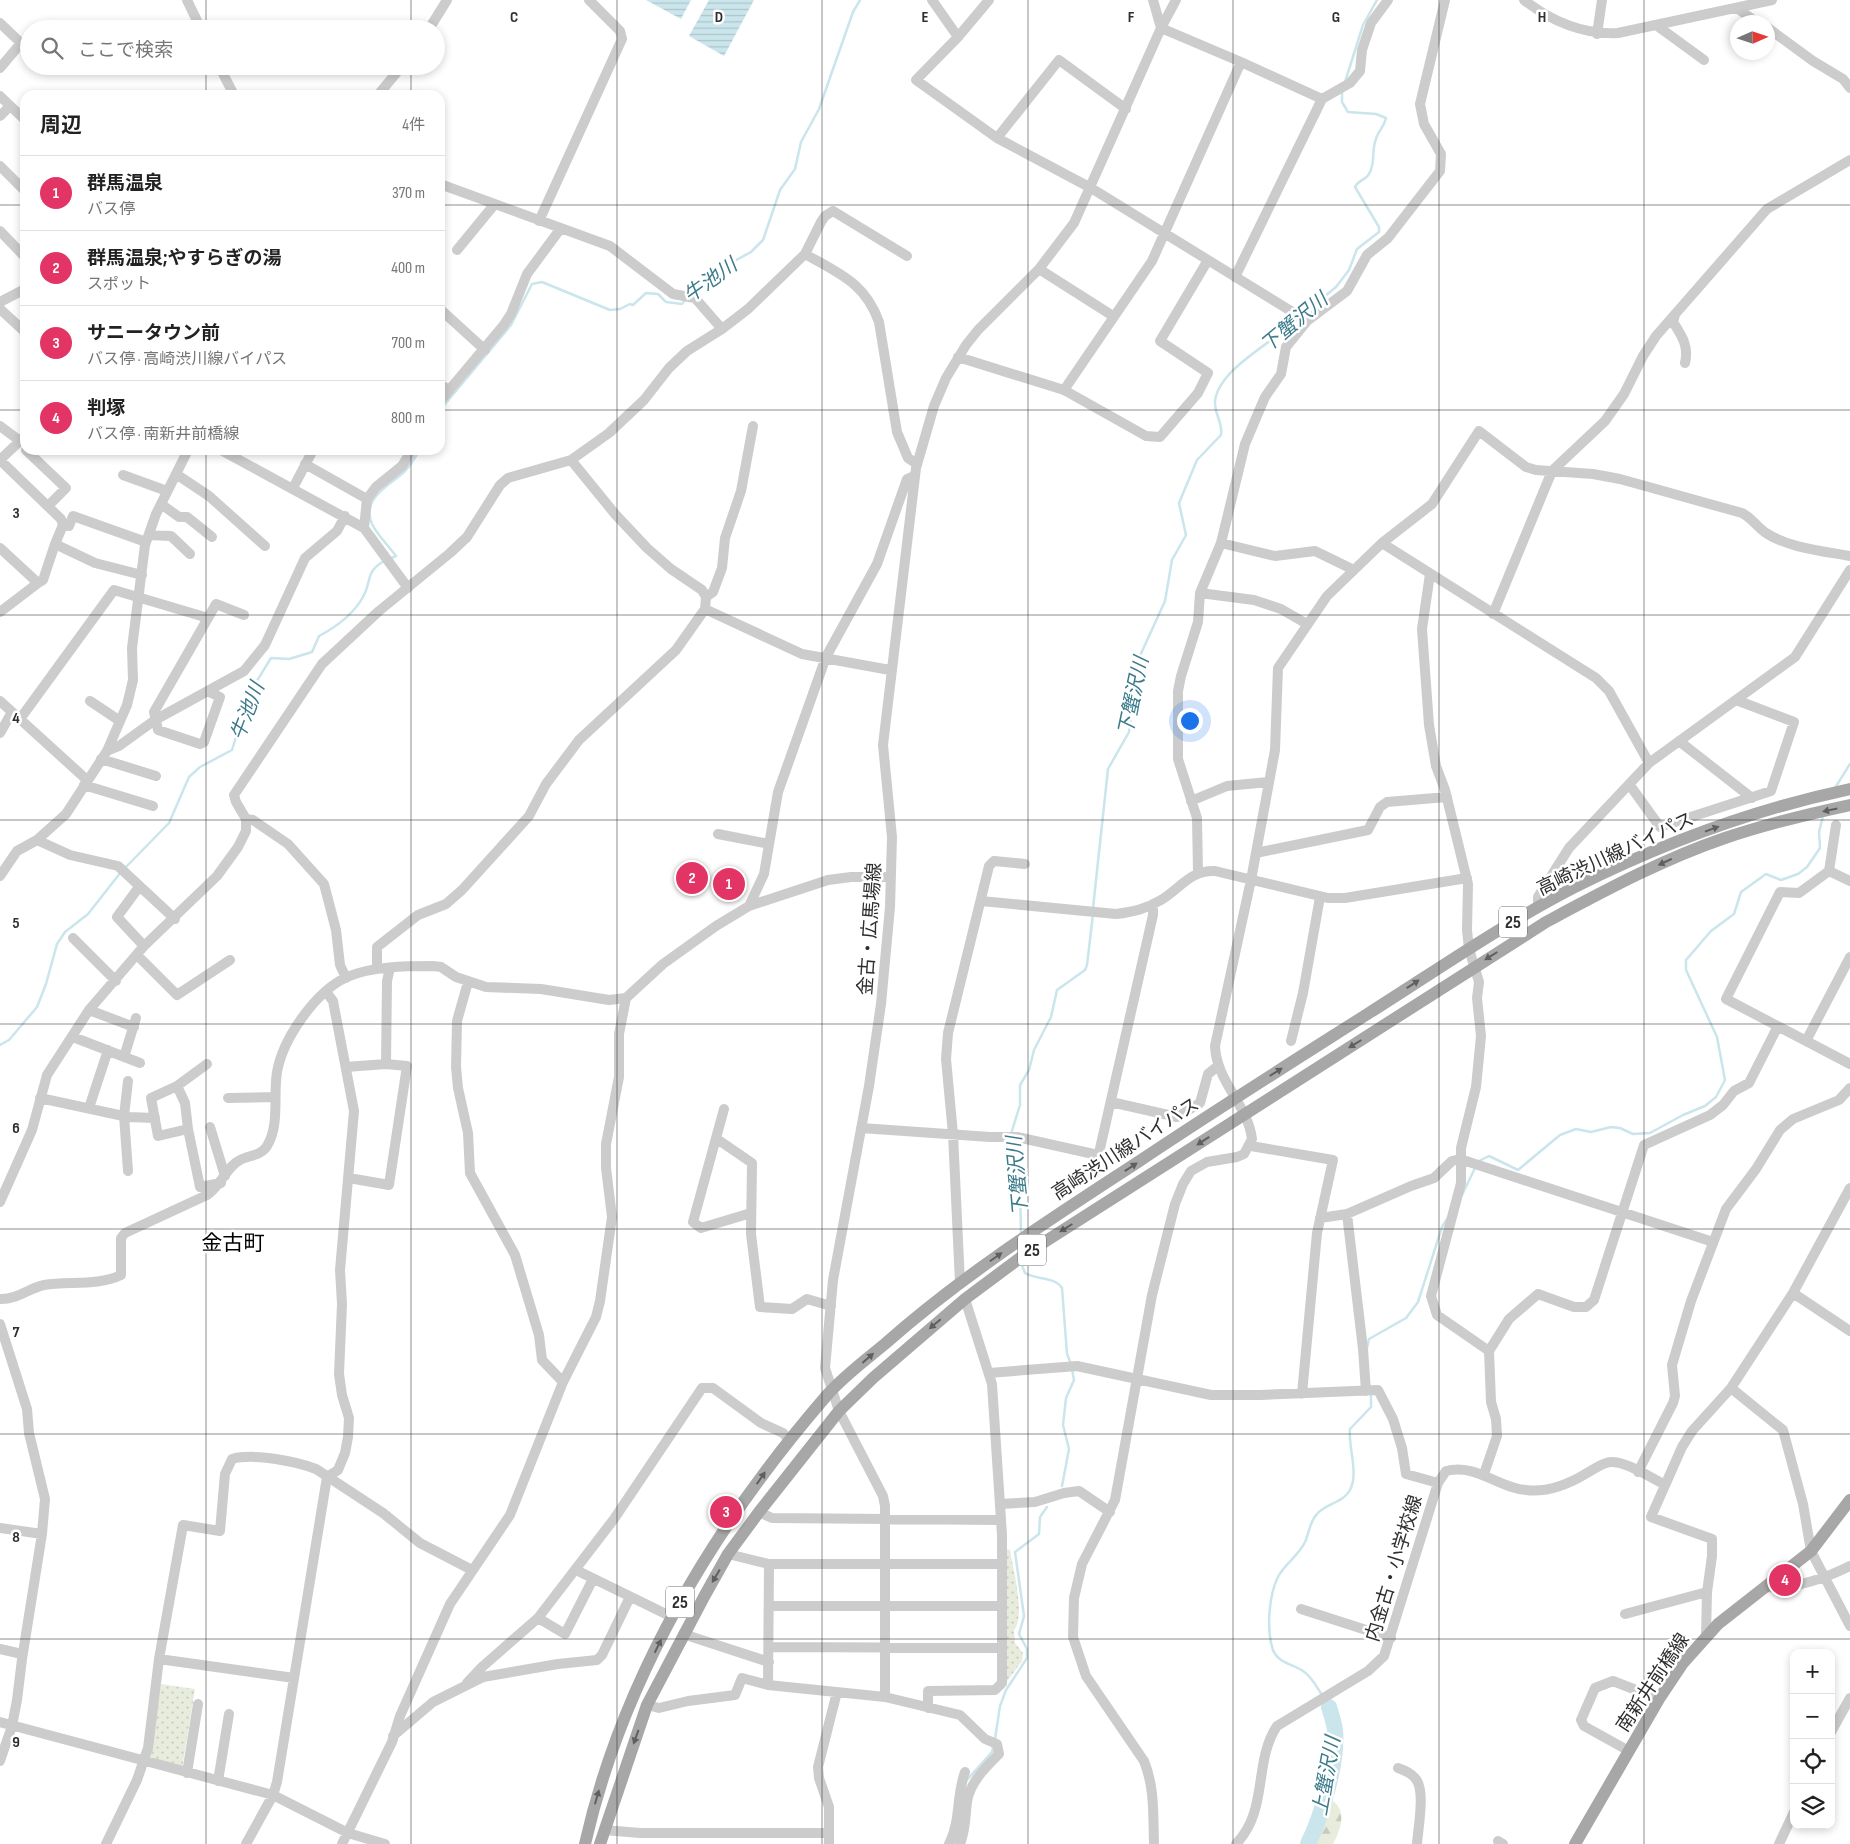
<!DOCTYPE html>
<html lang="ja">
<meta charset="utf-8">
<style>
body{margin:0;font-family:"Sofia Sans Condensed","Noto Sans JP",sans-serif;background:#f2f2f2;color:#222}
.controls{position:absolute;right:15px;bottom:15px;display:grid;overflow:hidden;border-radius:10px;box-shadow:0 2px 8px #0003}
.controls button{width:45px;height:45px;display:grid;place-items:center;padding:0;border:0;border-bottom:1px solid #e0e0e0;background:#fff;color:#222;font:25px sans-serif}
.compass{position:absolute;left:1730px;top:15px;width:45px;height:45px;border-radius:50%;background:#fff;box-shadow:0 2px 8px #0003;rotate:87deg}
.you{position:absolute;left:1189px;top:720px;width:18px;height:18px;margin:-12px;border:4px solid #fff;border-radius:50%;background:#1a73e8;box-shadow:0 0 0 8px #1a73e833}
.badge{display:grid;place-items:center;width:32px;height:32px;border-radius:50%;background:#e23565;color:#fff;font-size:16px;font-weight:700}
.pin{position:absolute;translate:-50% -50%;border:2px solid #fff;box-shadow:0 1px 5px #0006}
.list{margin:0;padding:0;list-style:none}
h2{display:flex;justify-content:space-between;align-items:center;height:65px;margin:0;padding:0 20px;font-size:21px}
h2 small{font-size:16px;font-weight:400;color:#767676}
.list li{display:grid;grid-template-columns:32px 1fr auto;gap:15px;align-items:center;box-sizing:border-box;height:75px;padding:0 20px;border-top:1px solid #e0e0e0}
.list b{display:block;font-size:19px;white-space:nowrap}
.list p{margin:0;font-size:16px;white-space:nowrap;color:#767676}
.list em{font-size:16px;font-style:normal;color:#767676}
.icon{flex:none;width:28px;height:28px;fill:none;stroke:currentColor;stroke-width:2;stroke-linecap:round;stroke-linejoin:round}
.map{position:relative;flex:none;width:1850px;height:1844px;overflow:hidden}
.search{position:absolute;background:#fff;box-shadow:0 2px 8px #0003;left:20px;top:20px;width:425px;height:55px;display:flex;align-items:center;gap:12px;box-sizing:border-box;padding:0 18px;border-radius:28px;color:#767676;font-size:19px}
.panel{position:absolute;background:#fff;box-shadow:0 2px 8px #0003;left:20px;top:90px;width:425px;height:365px;border-radius:15px}
.map>svg:first-child{display:block}
.forest{fill:url(#forest-firs)}
.park{fill:url(#park-dots)}
.water{fill:url(#water-rules)}
.lines{fill:none;stroke-linecap:round;stroke-linejoin:round}
.stream{stroke:#cae5eb;stroke-width:2.5}
.river{stroke:#cae5eb;stroke-width:16}
.minor{stroke:#ccc;stroke-width:10}
.major{stroke:#a7a7a7;stroke-width:12}
.oneway{fill:#5f5f5f}
.grid{fill:none;stroke:#2f2f2f;stroke-width:1;stroke-opacity:0.55}
.labels{text-anchor:middle;stroke-width:5;stroke-linejoin:round;paint-order:stroke}
.shield{fill:#fff;stroke:#6d6d6d;stroke-width:1}
.shield-label{font-size:18px;font-weight:bold;fill:#2f2f2f}
.street-label{font-size:19px;fill:#2f2f2f;stroke:#fff}
.water-label{font-size:20px;font-style:italic;fill:#3c7b8a;stroke:#fff}
.quarter-label{font-size:21px;fill:#000;stroke:#fff}
.grid-label{font-size:16px;text-anchor:middle;font-weight:bold;fill:#2f2f2f;stroke:#fff;stroke-width:5;stroke-linejoin:round;paint-order:stroke}
</style>
<div class="map">
<svg width="1850" height="1844" viewBox="0 0 1850 1844">
<defs>
<pattern id="forest-firs" width="22" height="20" patternUnits="userSpaceOnUse" patternTransform="scale(1.25)"><rect width="22" height="20" fill="#e8ecdd"/><path d="M5 1l3.5 6h-7zM16 11l3.5 6h-7z" fill="#c7cbbe"/></pattern>
<pattern id="park-dots" width="8" height="8" patternUnits="userSpaceOnUse" patternTransform="scale(1.25)"><rect width="8" height="8" fill="#e8ecdd"/><path d="M2 2h.1M6 6h.1" fill="none" stroke="#c7cbbe" stroke-width="1.8" stroke-linecap="round"/></pattern>
<pattern id="water-rules" width="6" height="5" patternUnits="userSpaceOnUse" patternTransform="scale(1.25)"><rect width="6" height="5" fill="#cae5eb"/><path d="M0 2.5h6" fill="none" stroke="#aec5ca"/></pattern>
</defs>
<rect width="100%" height="100%" fill="#fff"/>
<!-- forest -->
<path class="forest" d="M1330,1799C1348,1809 1341,1829 1333,1844H1314Z"/>
<!-- park -->
<path class="park" d="M1005,1549L1010,1550C1013,1569 1026,1616 1014,1630L1015,1643L1023,1653L1022,1661L1005,1684Z
M161,1684L195,1689L182,1769L150,1758Z"/>
<!-- water -->
<path class="water" d="M646,0H691L681,19Z
M709,0H754L724,56L689,36Z"/>
<g class="lines">
<!-- stream -->
<path class="stream" d="M1345,82L1363,25L1377,0
M691,293L718,270L751,252L763,240L780,190L795,169L801,142L819,109L853,12L860,0
M1303,314L1336,287L1349,270L1357,249L1379,232V227L1355,187C1358,180 1366,180 1369,174C1376,162 1371,151 1376,139C1378,131 1384,127 1386,118L1376,114L1348,112L1342,102V92
M440,410L511,325L532,284L542,282L610,310L620,309L630,304L633,305L646,293L658,294L666,302L682,304L686,299
M389,559L396,556C389,546 377,535 372,524C361,498 389,486 404,472C410,467 415,457 420,450
M1835,788L1850,764
M125,868L169,823L189,777L200,767L232,750L250,692L271,658L289,659L312,652L319,636C336,627 353,615 363,597C372,581 365,572 384,561
M1093,908L1108,769L1129,732L1139,658L1165,601L1172,560L1186,535L1179,503L1197,460L1221,435C1223,423 1214,413 1215,401C1219,368 1276,341 1299,318
M0,1045L9,1040L37,1007L46,984L57,944L65,932L88,914L121,872
M1011,1134L1020,1105V1085L1029,1070L1034,1050L1051,1017L1057,990L1085,970L1087,965L1093,914
M1011,1139L1020,1181L1021,1235
M1479,1161L1489,1156L1518,1170L1560,1135L1576,1129L1591,1132L1611,1127L1620,1128L1633,1134L1650,1133L1683,1115L1705,1106L1716,1097L1725,1080L1717,1037L1686,970V960L1711,931L1734,914L1741,892L1766,874L1781,880L1798,874L1807,867L1820,848L1819,832L1823,816
M1462,1195L1476,1166
M1021,1263L1025,1273C1036,1280 1054,1276 1062,1288L1067,1354L1071,1364
M1367,1348L1369,1339L1406,1318L1418,1302L1442,1227L1447,1219
M1062,1486L1069,1449L1063,1425L1066,1398L1074,1380L1072,1369
M1322,1695C1316,1686 1312,1677 1303,1671C1293,1664 1278,1663 1273,1650C1266,1629 1269,1593 1279,1575C1286,1563 1299,1555 1305,1542C1309,1533 1310,1521 1317,1514C1326,1503 1343,1503 1350,1490C1359,1473 1348,1447 1350,1429L1371,1407V1393
M1325,1700L1329,1707
M995,1739L1000,1706L1006,1690L1027,1658V1649L1019,1634L1024,1616L1015,1552L1039,1534L1040,1517L1047,1507
M966,1781L992,1752L993,1747"/>
<!-- river -->
<path class="river" d="M1308,1844C1322,1815 1338,1762 1335,1730C1334,1722 1331,1714 1329,1707"/>
<!-- minor -->
<path class="minor" d="M187,0L201,29
M932,0L958,37
M989,0L958,37L916,80L997,138L1091,188L1307,321L1347,291L1367,255L1388,238L1440,171L1441,154L1424,124L1420,104L1445,0
M1153,0L1161,28L1241,62L1322,99
M1524,0C1551,21 1584,35 1618,33L1772,0
M1737,8L1756,22
M0,23L21,43L0,68
M1656,25L1704,60
M1768,28L1813,61L1843,79L1850,88
M429,29L447,0
M1597,34L1602,0
M219,66L234,95
M378,95L402,66
M0,96L25,120
M0,116L10,106
M997,138L1059,60L1126,109
M0,166L25,191
M440,184L610,246L673,294L695,298L722,329
M539,221L622,39L620,31L589,0
M0,231L25,257
M457,250L494,205
M805,254C840,274 865,283 879,322L897,432L908,458L917,464
M1039,269L1113,316
M1235,277L1322,99L1350,83L1360,71L1362,50L1371,23L1388,0
M0,302L25,289
M0,309L25,332
M440,309L485,350
M1675,315L1673,322C1682,336 1689,346 1685,363
M958,357L1064,390L1146,436L1160,437L1198,393L1208,373L1160,341L1208,260
M440,385L450,390
M1064,390L1152,261L1241,62
M440,401L503,326L511,314L527,274L561,228
M0,426L20,441
M26,450L66,488L48,506
M221,450L364,528L408,588
M0,460L61,519L63,525L55,544
M0,460L25,436
M305,464L367,499
M176,474L209,496L265,546
M123,475L167,491
M293,488L313,450
M161,504L179,517H187L212,537
M63,525L69,526L73,516L146,542
M364,528L367,499L376,487L402,466L412,450
M149,535L171,536L190,554
M1221,543L1275,556L1315,551L1354,570
M1382,543L1596,678L1609,691L1649,763
M0,548L38,583L0,612
M1430,574L1422,629L1429,725L1436,766L1445,790L1468,884L1467,930L1469,949L1479,982L1477,998L1481,1036L1476,1087L1461,1148V1183L1431,1296L1437,1315L1489,1351L1491,1402L1496,1419L1497,1436L1484,1474
M38,583L43,580L55,544L95,563L142,575
M1200,593L1254,600L1281,609L1307,624
M706,597L713,592L722,568L725,538L741,491L753,426
M705,609L802,654L890,670
M1493,614L1552,471L1605,421L1624,394L1643,356L1656,336L1767,209L1850,160
M208,618L216,604L244,615
M0,701L87,780
M90,701L120,721
M20,719L114,590L208,618L154,712L158,730L200,744L204,742L220,697L209,692
M0,733L12,712
M1679,741L1752,798
M107,751L119,746L155,720L244,671L265,645L305,558L337,531L345,516
M101,759L156,776
M1629,784L1660,827L1771,791L1794,722L1736,700
M84,785L153,806
M1191,801L1227,786L1268,782
M246,819L253,820L288,844L324,884L336,930L340,965L346,978
M1836,825L1829,871L1799,893L1780,892L1726,999L1850,1064
M718,834L769,844
M37,840L70,855L118,866L175,919
M1256,853L1368,830L1380,807L1387,802L1447,797
M1829,871L1850,881
M1198,872L1197,818L1178,759V691L1181,676L1198,622L1200,593L1221,543L1245,444L1265,397L1281,374L1286,347L1307,321
M0,876L17,851L37,840L66,814L107,751L127,705L133,680L132,648L145,545L156,514L188,450
M139,887L117,917L144,946
M981,901L1116,914C1133,912 1146,909 1161,900C1181,888 1190,870 1215,871L1328,898H1345L1467,878
M749,906L764,874L778,792L826,657L877,564L907,479L914,476
M1538,908V897L1569,848L1649,763L1795,657L1850,570
M73,938L116,981
M137,955L177,995L230,960
M377,969V947L418,915L446,904L462,890L529,816L546,784L579,740L676,650L705,609L706,597L702,590L671,569L647,548L615,514L571,460
M468,982L457,1021L456,1067L458,1088L468,1133L470,1173L515,1255L539,1335L542,1360L563,1382
M89,1010L134,1027
M73,1037L140,1063
M1291,1041L1303,993L1320,897
M1806,1041L1850,957
M124,1057L136,1018
M346,1067L386,1064
M177,1086L185,1103L188,1129L200,1187L221,1183
M40,1098L128,1117L155,1118
M228,1098L275,1097
M1111,1102L1177,1117L1200,1103L1208,1074L1218,1066
M89,1108L108,1050
M724,1109L693,1222L701,1228L751,1213
M210,1127L225,1176
M861,1128L990,1137H1017L1098,1155
M188,1129L158,1136L151,1098L177,1086L207,1064
M717,1139L752,1163L751,1234L760,1307L792,1309L807,1299L831,1306
M1251,1146L1333,1160L1317,1233L1302,1394
M128,1171L124,1116L128,1081
M1094,1175L1153,915V904
M349,1178L389,1185L407,1066L386,1064L387,981L390,968
M0,1202L32,1130L47,1075L89,1010L144,946L217,876L238,847L246,831V819L236,802L234,795L322,664L379,611L450,553L467,537L500,485L508,478L571,460L609,433L644,400L669,368L687,351L722,329L748,309L805,254L821,222L825,216L833,211L907,256
M1347,1214L1363,1349L1366,1391
M1320,1218L1347,1214L1411,1186L1434,1178L1452,1161L1460,1159L1713,1242
M960,1283L953,1134L946,1059L948,1033L989,866L994,861L1025,864
M1793,1293L1850,1331
M0,1299C16,1300 29,1288 44,1285C69,1281 98,1286 121,1275V1238L125,1233L207,1195C221,1186 226,1167 240,1160C249,1155 261,1156 267,1146C280,1125 273,1095 277,1072C283,1038 316,991 347,977C373,966 406,966 433,966L441,967L456,977L486,987L541,989L609,1000L626,998
M0,1324L27,1409L29,1433L45,1499L42,1534L22,1659L17,1700L12,1726L0,1761
M1489,1351L1509,1319L1538,1294L1574,1307H1586L1594,1300L1644,1145L1710,1115L1723,1105L1734,1091L1749,1083L1778,1026
M989,1373L1077,1366L1211,1395H1260L1378,1390L1393,1419L1402,1448L1406,1474L1438,1483
M1731,1388L1783,1430L1803,1504L1811,1551L1850,1626
M1638,1472L1673,1403L1675,1396L1672,1365L1691,1301L1726,1209L1756,1169L1780,1130L1793,1119L1839,1100L1850,1088
M1000,1504L1035,1502L1064,1493L1079,1491L1110,1512
M759,1512L772,1518L1000,1520
M0,1528L42,1534
M728,1554L769,1564H1002
M576,1570L672,1617
M1766,1587C1796,1589 1824,1579 1850,1566
M769,1606H1002
M1301,1609L1391,1638
M1625,1614L1707,1592
M538,1618L565,1634L593,1579
M683,1634L769,1662
M1706,1636L1707,1592L1712,1556V1539L1651,1517L1682,1447L1692,1431L1731,1388L1793,1293L1850,1188
M769,1647L1002,1648
M0,1649L22,1654
M159,1659L294,1678
M467,1683L482,1667L538,1618L614,1519L702,1388H713L761,1423L783,1433L790,1441
M768,1685L769,1564
M885,1697V1506L883,1496L839,1411L825,1368L833,1280L869,1086L881,1004L890,907L892,837L883,745L916,468L934,406L946,378L966,345L978,330L1039,269L1074,223L1161,28L1176,0
M647,1705L659,1708L688,1701L735,1695L742,1678L768,1685L885,1697L960,1715L985,1739L997,1744L999,1754C986,1767 970,1782 967,1802C965,1817 966,1829 960,1844
M928,1708V1691L995,1690L1002,1683V1535L992,1384L965,1299
M0,1722L273,1795L348,1833L385,1844
M1831,1732L1850,1698
M393,1736L433,1702L483,1677L558,1664L597,1660L602,1655L630,1597
M1629,1751L1584,1726L1581,1720L1595,1688L1613,1681L1659,1699
M1398,1768C1404,1770 1411,1773 1415,1778C1426,1789 1418,1828 1417,1844
M187,1773L198,1704
M218,1781L229,1714
M604,1830L640,1833H829
M1498,1841L1503,1844
M106,1844L137,1780L148,1748L159,1659L183,1525L220,1531L225,1474L232,1459C253,1453 295,1461 316,1469L383,1513L420,1543L472,1570
M246,1844L273,1795L277,1782L327,1477L338,1470L345,1453L348,1437L349,1418L342,1395L339,1374L342,1304L340,1270L354,1111L333,1001L327,993
M342,1844L392,1742L400,1716L450,1604L510,1515L563,1382L596,1317L600,1301L612,1217L606,1168V1144L619,1077V1034L626,998L663,964L716,926L749,906L828,880L851,877H891
M829,1844V1807L819,1778L818,1767L837,1692
M949,1844C961,1821 956,1796 965,1772
M1154,1844C1153,1816 1155,1788 1144,1761L1086,1676L1073,1637L1074,1598L1082,1564L1115,1500L1152,1295L1175,1204L1183,1184L1191,1171L1207,1162L1237,1157L1244,1154L1252,1139C1248,1105 1216,1081 1215,1046L1251,880L1275,750L1278,668L1327,596L1382,543L1432,504L1479,431L1526,467L1536,470L1593,474L1620,479L1742,513C1752,518 1757,527 1766,533C1789,548 1823,551 1850,556
M1236,1844C1269,1810 1253,1762 1277,1726L1368,1671L1384,1656L1438,1483L1446,1471C1476,1463 1498,1488 1526,1490C1548,1493 1569,1484 1587,1473C1595,1469 1603,1462 1611,1462C1628,1462 1649,1477 1664,1484
M1779,1844L1794,1812"/>
<!-- major -->
<path class="major" d="M585,1844C623,1676 716,1523 828,1394C845,1375 867,1359 886,1343C964,1274 1051,1219 1138,1162C1214,1111 1292,1062 1369,1013C1437,970 1503,924 1575,887C1661,844 1755,809 1850,789
M600,1844L647,1705L705,1595L728,1554L759,1512L839,1411L873,1378L965,1299L1024,1255L1546,922C1604,891 1663,859 1725,838C1766,824 1808,814 1850,805
M1575,1844L1659,1699L1683,1663L1718,1624L1811,1551L1850,1500"/>
</g>
<!-- one-way arrows -->
<defs><path id="oneway-solid" d="M-6-.8H1V-3.2L6.5 0L1 3.2V.8H-6Z" transform="scale(1.25)"/></defs>
<g class="oneway">
<use href="#oneway-solid" transform="translate(1830 810) rotate(168)"/>
<use href="#oneway-solid" transform="translate(1712 829) rotate(-20)"/>
<use href="#oneway-solid" transform="translate(1665 862) rotate(155)"/>
<use href="#oneway-solid" transform="translate(1491 956) rotate(148)"/>
<use href="#oneway-solid" transform="translate(1413 984) rotate(-33)"/>
<use href="#oneway-solid" transform="translate(1355 1044) rotate(148)"/>
<use href="#oneway-solid" transform="translate(1276 1072) rotate(-32)"/>
<use href="#oneway-solid" transform="translate(1203 1141) rotate(147)"/>
<use href="#oneway-solid" transform="translate(1131 1167) rotate(-33)"/>
<use href="#oneway-solid" transform="translate(1066 1228) rotate(148)"/>
<use href="#oneway-solid" transform="translate(996 1257) rotate(-35)"/>
<use href="#oneway-solid" transform="translate(935 1324) rotate(140)"/>
<use href="#oneway-solid" transform="translate(868 1358) rotate(-41)"/>
<use href="#oneway-solid" transform="translate(761 1478) rotate(-55)"/>
<use href="#oneway-solid" transform="translate(716 1576) rotate(121)"/>
<use href="#oneway-solid" transform="translate(658 1646) rotate(-64)"/>
<use href="#oneway-solid" transform="translate(636 1737) rotate(110)"/>
<use href="#oneway-solid" transform="translate(597 1797) rotate(-74)"/>
</g>
<!-- grid -->
<path class="grid" d="M206,0V29M411,0V29M617,0V1844M822,0V1844M1028,0V1844M1233,0V1844M1439,0V1844M1644,0V1844M206,66V95M411,66V95M0,205H25M440,205H1850M0,410H25M440,410H1850M206,450V1844M411,450V1844M0,615H1850M0,820H1850M0,1024H1850M0,1229H1850M0,1434H1850M0,1639H1850"/>
<g class="labels">
<!-- shield labels -->
<g class="shield">
<rect x="1499" y="906.5" width="28" height="31" rx="4"/>
<rect x="1018" y="1234.5" width="28" height="31" rx="4"/>
<rect x="666" y="1586.5" width="28" height="31" rx="4"/>
</g>
<g class="shield-label">
<text x="1513" y="928">25</text>
<text x="1032" y="1256">25</text>
<text x="680" y="1608">25</text>
</g>
<!-- street labels -->
<g class="street-label">
<text transform="translate(1615 853) rotate(-25)" y="7">高崎渋川線バイパス</text>
<text transform="translate(869 929) rotate(-86)" y="7">金古・広馬場線</text>
<text transform="translate(1125 1148) rotate(-33)" y="7">高崎渋川線バイパス</text>
<text transform="translate(1393 1568) rotate(-73)" y="7">内金古・小学校線</text>
<text transform="translate(1652 1682) rotate(-56)" y="7">南新井前橋線</text>
</g>
<!-- water labels -->
<g class="water-label">
<text transform="translate(710 280) rotate(-36)" y="7">牛池川</text>
<text transform="translate(1294 322) rotate(-40)" y="7">下蟹沢川</text>
<text transform="translate(1133 696) rotate(-78)" y="7">下蟹沢川</text>
<text transform="translate(247 711) rotate(-69)" y="7">牛池川</text>
<text transform="translate(1017 1176) rotate(-95)" y="7">下蟹沢川</text>
<text transform="translate(1326 1776) rotate(-80)" y="7">上蟹沢川</text>
</g>
<!-- quarter labels -->
<g class="quarter-label">
<text x="233" y="1250">金古町</text>
</g>
</g>
<g class="grid-label">
<text x="514" y="22">C</text>
<text x="719" y="22">D</text>
<text x="925" y="22">E</text>
<text x="1131" y="22">F</text>
<text x="1336" y="22">G</text>
<text x="1542" y="22">H</text>
<text x="16" y="518">3</text>
<text x="16" y="723">4</text>
<text x="16" y="928">5</text>
<text x="16" y="1133">6</text>
<text x="16" y="1337">7</text>
<text x="16" y="1542">8</text>
<text x="16" y="1747">9</text>
</g>
</svg>
<div class="controls">
<button>+</button>
<button>−</button>
<button><svg class="icon" aria-label="locate" viewBox="0 0 24 24"><circle cx="12" cy="12" r="6"/><path d="M12 2v4M12 18v4M2 12h4M18 12h4"/></svg></button>
<button><svg class="icon" aria-label="layers" viewBox="0 0 24 24"><path d="M12 4l9 5-9 5-9-5zM3 14l9 5 9-5"/></svg></button>
</div>
<svg class="compass" viewBox="-18 -18 36 36"><path d="M0-13l5 13h-10z" fill="#e53935"/><path d="M0 13l5-13h-10z" fill="#767676"/></svg>
<div class="you"></div>
<div class="pin badge" style="left:729px;top:884px">1</div>
<div class="pin badge" style="left:692px;top:878px">2</div>
<div class="pin badge" style="left:726px;top:1512px">3</div>
<div class="pin badge" style="left:1785px;top:1580px">4</div>
<div class="search"><svg class="icon" aria-label="search" viewBox="0 0 24 24"><circle cx="10" cy="10" r="6"/><path d="M15 15l6 6"/></svg>ここで検索</div>
<section class="panel">
<h2>周辺<small>4件</small></h2>
<ul class="list">
<li><span class="badge">1</span><div><b>群馬温泉</b><p>バス停</p></div><em>370 m</em></li>
<li><span class="badge">2</span><div><b>群馬温泉;やすらぎの湯</b><p>スポット</p></div><em>400 m</em></li>
<li><span class="badge">3</span><div><b>サニータウン前</b><p>バス停 · 高崎渋川線バイパス</p></div><em>700 m</em></li>
<li><span class="badge">4</span><div><b>判塚</b><p>バス停 · 南新井前橋線</p></div><em>800 m</em></li>
</ul>
</section>
</div>
